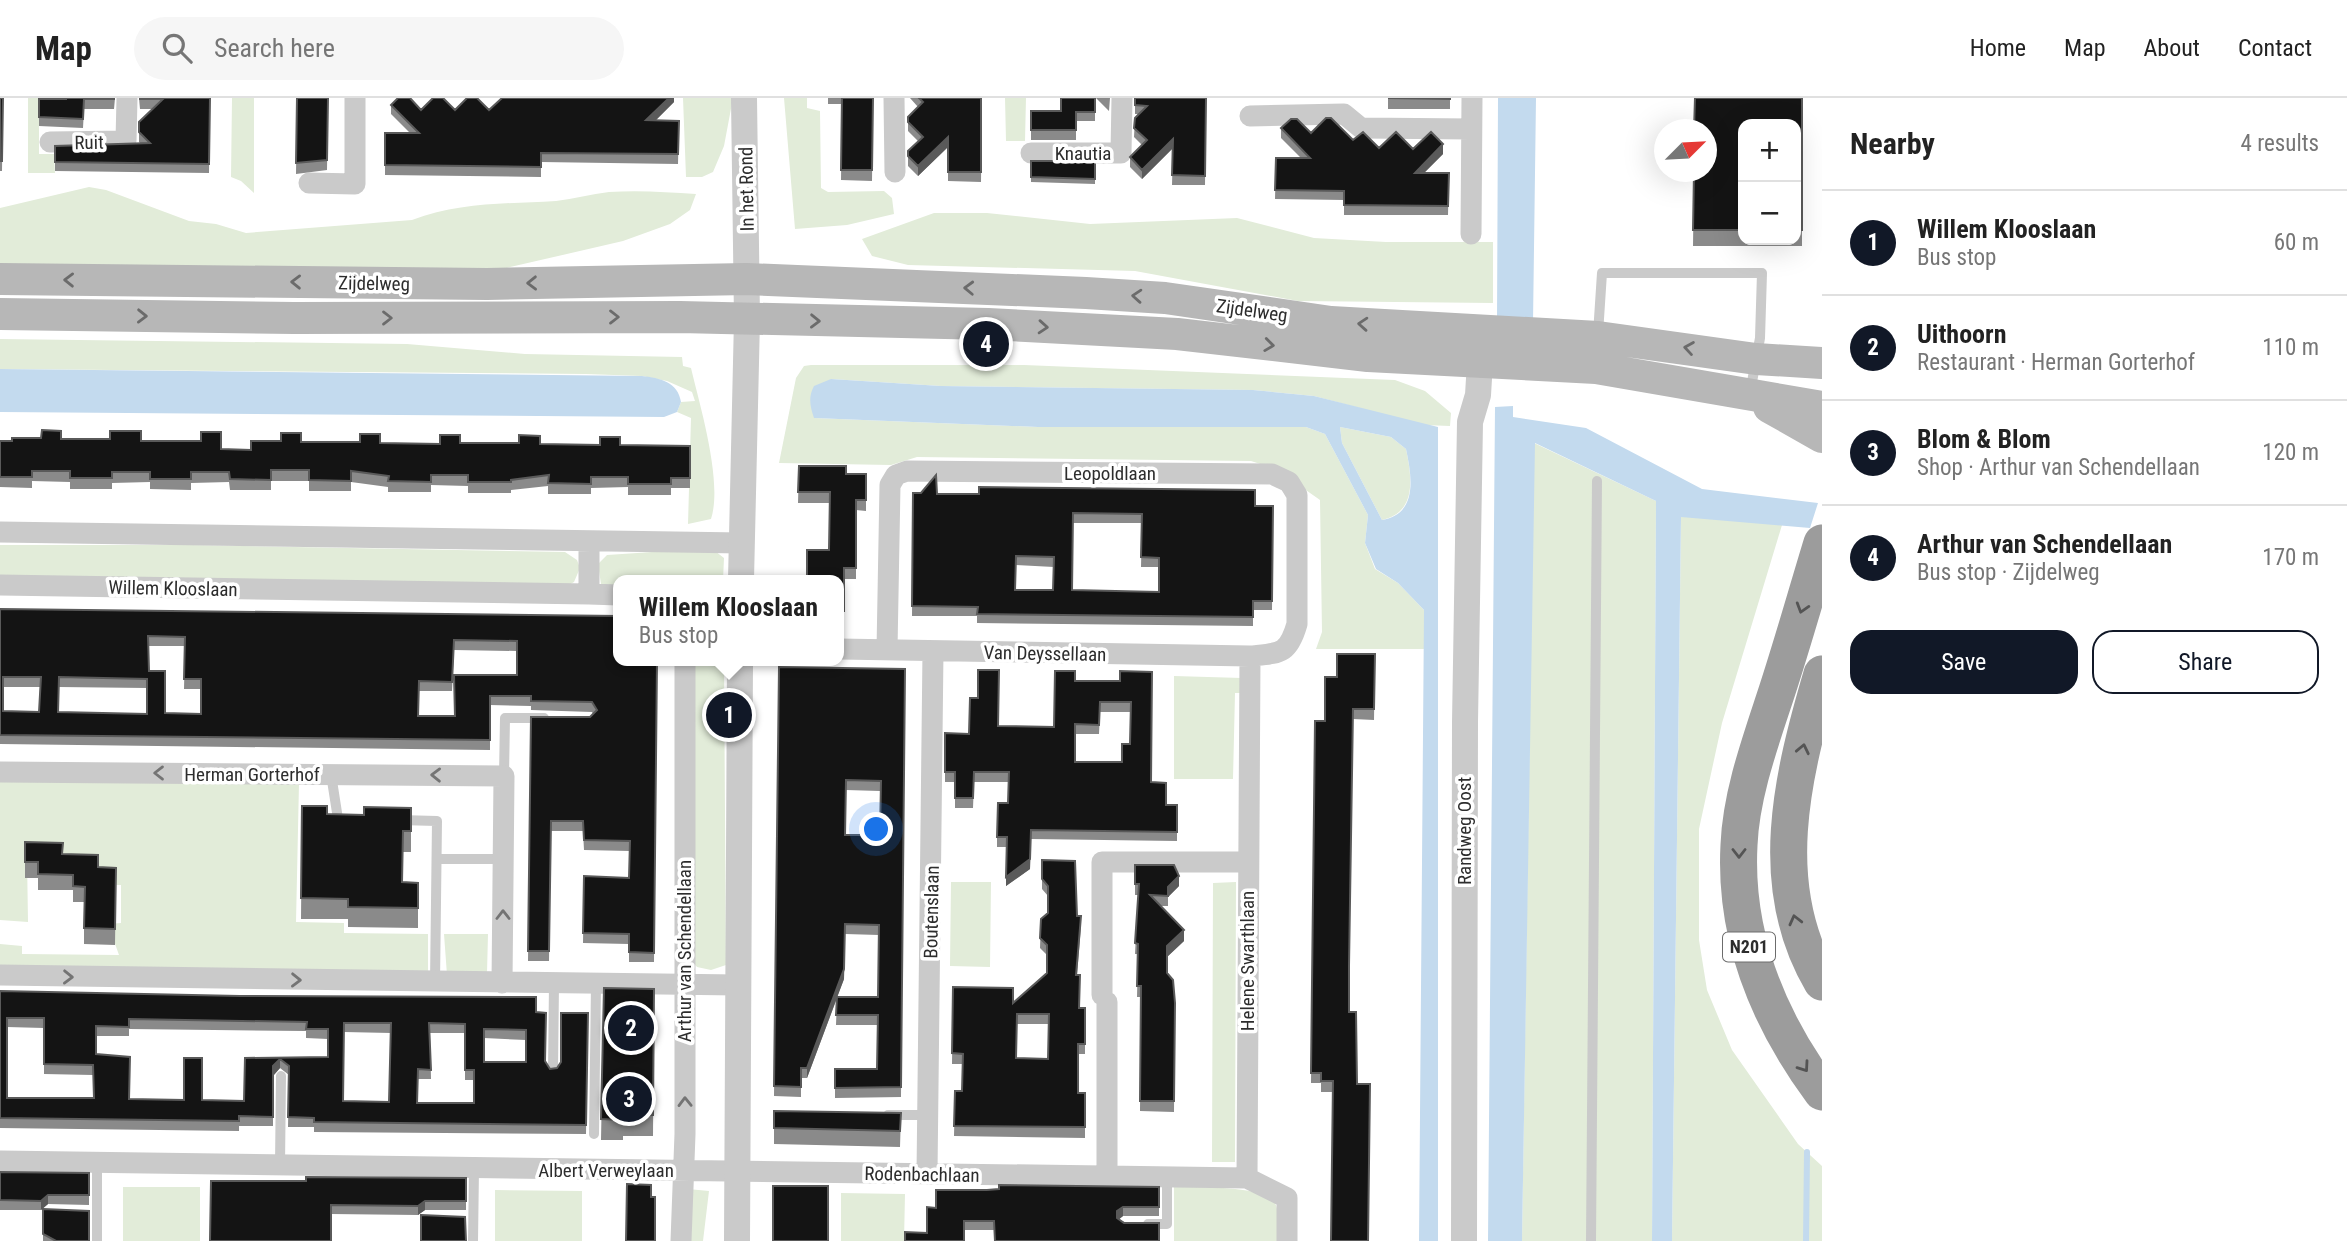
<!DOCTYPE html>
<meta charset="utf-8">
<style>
body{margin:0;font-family:"Roboto Condensed",sans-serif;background:#f6f6f6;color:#222}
.controls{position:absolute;right:21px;top:21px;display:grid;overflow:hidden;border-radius:14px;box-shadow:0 7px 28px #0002}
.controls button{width:63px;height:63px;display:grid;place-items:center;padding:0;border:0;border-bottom:2px solid #e0e0e0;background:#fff;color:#222;font:35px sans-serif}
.compass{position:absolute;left:1654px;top:21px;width:63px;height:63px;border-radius:50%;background:#fff;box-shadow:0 7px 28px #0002;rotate:66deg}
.you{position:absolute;left:877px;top:732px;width:24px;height:24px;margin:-18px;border:5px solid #fff;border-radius:50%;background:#1a73e8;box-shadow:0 0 0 10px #1a73e833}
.badge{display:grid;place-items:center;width:46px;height:46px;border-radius:50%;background:#111827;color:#fff;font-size:23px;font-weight:700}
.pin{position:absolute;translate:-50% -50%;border:4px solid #fff;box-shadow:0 2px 7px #0006}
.popup{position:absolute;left:613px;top:477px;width:231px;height:91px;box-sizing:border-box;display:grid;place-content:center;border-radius:14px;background:#fff;filter:drop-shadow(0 2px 5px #0005);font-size:23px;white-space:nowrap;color:#767676}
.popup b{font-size:26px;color:#222}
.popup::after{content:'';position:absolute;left:50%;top:100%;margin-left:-14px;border:14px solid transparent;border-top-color:#fff}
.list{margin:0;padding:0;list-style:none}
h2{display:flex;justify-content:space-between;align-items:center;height:91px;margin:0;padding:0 28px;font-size:30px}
h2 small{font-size:23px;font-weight:400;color:#767676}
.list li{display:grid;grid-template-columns:46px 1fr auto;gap:21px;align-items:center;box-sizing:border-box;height:105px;padding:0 28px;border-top:2px solid #e0e0e0}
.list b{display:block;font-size:26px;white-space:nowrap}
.list p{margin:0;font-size:23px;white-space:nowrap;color:#767676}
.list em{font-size:23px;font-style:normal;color:#767676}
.actions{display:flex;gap:14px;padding:21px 28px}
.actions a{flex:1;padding:16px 0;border:2px solid #111827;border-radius:21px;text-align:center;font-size:24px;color:#111827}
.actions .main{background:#111827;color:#fff}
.icon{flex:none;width:38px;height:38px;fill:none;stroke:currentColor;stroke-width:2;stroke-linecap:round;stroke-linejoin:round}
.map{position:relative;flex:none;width:1822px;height:1143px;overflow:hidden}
header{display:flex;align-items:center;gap:42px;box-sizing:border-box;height:98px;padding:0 35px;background:#fff;border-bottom:2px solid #e0e0e0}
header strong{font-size:33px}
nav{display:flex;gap:38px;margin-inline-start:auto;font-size:24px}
.search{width:490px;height:63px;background:#f6f6f6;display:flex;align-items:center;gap:18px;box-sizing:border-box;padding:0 24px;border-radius:38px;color:#767676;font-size:26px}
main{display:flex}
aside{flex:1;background:#fff}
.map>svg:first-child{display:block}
.green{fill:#e2ecd9}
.water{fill:#c3daee;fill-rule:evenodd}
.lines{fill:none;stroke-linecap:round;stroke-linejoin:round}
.stream{stroke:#c3daee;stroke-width:6}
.service{stroke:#cacaca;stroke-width:10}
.minor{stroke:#cacaca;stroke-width:21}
.tertiary{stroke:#cacaca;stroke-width:26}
.secondary{stroke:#b7b7b7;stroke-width:32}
.trunk{stroke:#9c9c9c;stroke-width:37}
.wall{fill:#8a8a8a;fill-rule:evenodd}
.shaded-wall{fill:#5a5a5a}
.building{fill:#141414;stroke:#5a5a5a;stroke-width:2;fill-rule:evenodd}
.oneway{stroke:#6b6b6b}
.oneway2{stroke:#545454}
.oneway3{stroke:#747474}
.labels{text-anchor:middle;stroke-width:7;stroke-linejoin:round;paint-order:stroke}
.shield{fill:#fff;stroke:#6c6c6c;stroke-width:2}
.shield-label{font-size:18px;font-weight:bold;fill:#2d2d2d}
.street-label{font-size:19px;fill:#2d2d2d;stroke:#fff}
</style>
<header>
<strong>Map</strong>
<div class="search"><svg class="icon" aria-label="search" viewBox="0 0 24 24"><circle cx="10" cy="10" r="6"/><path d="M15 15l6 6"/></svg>Search here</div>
<nav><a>Home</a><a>Map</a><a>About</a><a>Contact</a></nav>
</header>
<main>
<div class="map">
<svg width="1822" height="1143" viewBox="0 0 1822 1143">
<rect width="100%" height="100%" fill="#fff"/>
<!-- green -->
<path class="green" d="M28,0H39V56H54L55,75H28Z
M232,0H254V95L241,83L231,79Z
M683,0H733L724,48L713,74L702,79H686Z
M784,0H807V10L820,13L821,90L828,94L884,93L892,100L894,116L847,127L795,131Z
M1005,0H1026L1025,43H1006Z
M89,89L106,92L189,123L216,126L246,135L412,122C460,104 506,106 556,103C574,101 591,96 609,94C638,92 667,94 696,96L690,112L670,126L623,143L502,171L0,168V110Z
M934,115H987L1090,126L1237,120L1314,140L1386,144H1493V205L1298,203L1135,173L908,167L872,158L862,141Z
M0,241L407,246L525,256L682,259L683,268L691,270C700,308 723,384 711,421L688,426L691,320L677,314L681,304L695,303L692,294L667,283L642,278L586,276L0,271Z
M811,267H1024L1395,282L1425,293L1451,315L1450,328L1424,327L1314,298L1253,292L941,288L831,281L814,320L1038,329H1306L1325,336L1368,417L1365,445L1375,471L1398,485L1424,512V551H1316L1322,534L1320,402L1276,371L1251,363L917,359L891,367L779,365L796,280L804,268Z
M1340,329L1391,339L1406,351C1412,380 1417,414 1382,422L1342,345Z
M1534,345L1656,403L1652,1143H1522Z
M1681,418L1782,427L1722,625L1699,731V842L1707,892L1732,952L1798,1046L1822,1068V1143H1672Z
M0,447H192L565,454L577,462L580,470L574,484L565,489L0,483Z
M698,451L715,453L724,460L723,482H619V491L609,492L601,486L598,466L607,457Z
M693,563H724L726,867L711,872L697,869L689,860Z
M1174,578L1242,580V595H1235L1233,681H1174Z
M0,682L299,685L296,824L344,825V835L428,836V877L0,873V846L22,848V856L119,857L108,826L121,825V787H93L27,760L28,824L0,822Z
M951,784H991L990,869L950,868Z
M1236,784L1235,1064H1212L1213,785Z
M444,836H488L487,875L447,877Z
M123,1089H200V1143H123Z
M1174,1089C1194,1089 1264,1087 1275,1105C1280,1114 1277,1132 1277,1143H1174Z
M688,1091L709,1093L703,1143H688Z
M495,1092L582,1093V1143H495Z
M841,1095L905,1096L904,1143H841Z"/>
<!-- water -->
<path class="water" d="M1498,0H1536L1533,225H1497Z
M0,271L642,278C660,280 678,284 681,304L677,314L664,319L0,314Z
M831,281L941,288L1253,292L1314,298L1438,329V1143H1419L1424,512L1398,485L1376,471L1365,445L1368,417L1325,336L1306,329H1038L814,320C810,308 808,299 814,288ZM1340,329L1391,339L1406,351C1412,379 1418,416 1382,422L1342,345Z
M1513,308V319L1586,330L1702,391L1818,405L1810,430L1681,419L1672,1143H1652L1656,403L1535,345L1522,1143H1488L1495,309Z"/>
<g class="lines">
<!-- stream -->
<path class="stream" d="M1806,1143L1807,1054"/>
<!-- service -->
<path class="service" d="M1598,236L1602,175H1762L1760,240L1750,295
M331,676L338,721H344
M504,678L505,620H544
M399,722L437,723L435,885
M437,761H503
M553,973L554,886
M888,1017H927
M594,1036L596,886
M97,1065V1143
M280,1067L281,978
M1148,1126H1167V1079
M473,1143L474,1071
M1591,1143L1597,383"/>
<!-- minor -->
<path class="minor" d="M894,0L895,74
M1250,18L1344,16L1361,30L1471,31
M50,44L126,43L127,0
M1031,55H1121L1122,0
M309,85L355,86V0
M1471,136L1472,0
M0,434L742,445
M0,487L589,496V444
M589,496L619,497
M839,551L1250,558C1280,555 1288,557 1297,526V397L1289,384L1272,376L907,373L896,377L890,387L887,552
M0,674L504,678L502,885
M0,877L738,887
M1102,897V764H1247
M0,1063L1247,1080L1287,1100V1143
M927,1076L933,553
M1107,1078V904
M1247,1080L1250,558
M681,1143L685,1036V563"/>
<!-- tertiary -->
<path class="tertiary" d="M741,482L747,221L744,0
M737,1143L740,563
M1464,1143L1465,624L1470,324L1478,297L1480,264"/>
<!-- secondary -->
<path class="secondary" d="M0,181L487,186L747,181L1086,195L1165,200L1331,224L1598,239L1756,261L1822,265
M0,216L294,220L680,219L988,226L1177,236L1368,258L1596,270L1822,309
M1769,309L1822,339"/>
<!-- trunk -->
<path class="trunk" d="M1822,445C1807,494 1793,544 1777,593C1761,642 1741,696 1739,747C1734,840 1768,921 1822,994
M1822,576C1792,678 1765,788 1822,884"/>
</g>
<!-- wall -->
<path class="wall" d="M0,0H3L2,73H0Z
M115,0L114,11H84L83,30L39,28V1Z
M139,0H210L209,75L55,73V48L141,46L139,44V24L154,11H140Z
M297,0H328L327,72L296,76Z
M674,0V4L655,23H679L678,66L541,64V79L385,77V35H410L391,16V7L421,12H489Z
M828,0H873L872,83L841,82L842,6H828Z
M910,0H982L981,84L948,83V49L918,78L908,68V53L918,43L908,33V19L918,9Z
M1095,0V23H1076V42H1031V13H1061Z
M1096,0H1110L1109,13Z
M1135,0H1206L1205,87H1172L1173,50L1142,81L1130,69V59L1142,47L1134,39L1135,20L1138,16H1135Z
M1388,0H1450V11H1388Z
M1695,0H1802V148H1693L1694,74H1706V32H1694ZM1743,26H1796V142H1743Z
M1281,30L1353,42L1379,50L1413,51L1443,56L1424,75H1449L1448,117H1344V102L1275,101L1276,60H1301L1281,40Z
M1031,63H1095V86L1031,84Z
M61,341L141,343L221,351L251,352L301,344L690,348V390H671V397H628V389L591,390V396H548V388L511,392V395H468V388L431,387V394H388V389L351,384V393H309V383H271V392H230L229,384L191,385V392L150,391V384L112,385V391H70V384L32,383V390L0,389V343Z
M799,368L846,376H866V413L856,412V481H844V523H839V482L829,452L830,405H798Z
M913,395L1273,408L1272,512H1253V528L977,525V518H912ZM1073,425H1142L1141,469H1159V494L1072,492ZM1016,467L1054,469L1053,492H1015Z
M0,511L619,518L657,563L654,864H629V846L583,845L584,778L629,780L630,753L584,752L583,733H551L549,863H528L531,619H590L593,616L592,614L531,612V608L490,607V652L0,646ZM148,548H185L184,591H201V616L165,615L149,573ZM454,552L517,553V577L454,618H418L419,593H452ZM3,589H40L39,614L3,613ZM59,589L147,590V616L58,614Z
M1375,556L1374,622L1353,621L1333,994H1321V985H1311L1315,623H1325Z
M779,569L905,571L901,999L835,1000V971H877L878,927H836L837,900L807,980H801V999L774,998ZM846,692L880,693V737H845ZM845,836L879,837L878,899H837L844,881Z
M1152,574L1151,684L1166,707H1177V743L1031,741L1030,771L1006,788V749H997V739L1008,705V684H974L973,710H955V684H945V635L969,636L978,600L998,628L1054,629L1075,583H1120ZM1100,614H1131L1130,646L1122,664H1075V636H1099Z
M302,708L327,716L364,717L411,710V754H403L402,784L418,785V830L348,829V821H301Z
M25,744L98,769L116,770L115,847L84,846V804H73V792H38V780H25Z
M1042,762L1077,818L1081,828L1077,877L1079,910H1085V956H1078V995H1085V1040L954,1038L955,993H962L963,966H952L953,889L1013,905L1047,875V857L1040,850L1041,821L1048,815V798L1042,791ZM1017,926H1049L1048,961L1017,960Z
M1135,786L1179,788L1168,799V808H1160L1184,843L1167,859V876L1175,905L1174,1014L1140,1013L1141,899H1137L1138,856H1135L1138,797H1135Z
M604,890L654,891L653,1038H623V1042H601Z
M0,893L536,914L545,964L550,971L557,970L588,915L586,1036L314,1034V1029H288L289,977L280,970L273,978V1028H239V1033L0,1030ZM7,929L44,930V976L93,977L94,1000H7ZM129,931L306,933V940L328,941V959L245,960L244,1003L129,1001L96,956V938H129ZM344,934L391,935L389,1004L343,1003ZM430,935H465V982H474V1005H417L418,981H431ZM484,940L526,942V964H484Z
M774,1013L901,1015L900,1049L774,1046Z
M0,1074L89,1075V1107L48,1106L41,1112H0Z
M466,1080V1112H425L418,1117L331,1116L306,1083Z
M1159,1089V1118H1123L1119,1121L1159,1143H995L994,1132H964L927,1135L936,1110L987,1092Z
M43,1111L89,1143H43Z"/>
<!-- shaded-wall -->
<path class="shaded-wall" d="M669,0H674V4L646,32V22Z
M948,39V49L918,78V68Z
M1173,41V50L1142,81V72Z
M1443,46V56L1415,84V75Z
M1031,732L1030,771L1006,788V779Z
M1179,778V788L1168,799V789Z
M845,826L844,881L807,980V970Z
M1184,832V843L1167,859V848Z
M280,961V970L273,978V1028V968Z
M48,1097V1106L41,1112V1103Z
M425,1103V1112L418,1117V1108Z
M1123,1109V1118L1117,1123V1113Z"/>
<!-- building -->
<path class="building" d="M0,0H3L2,63H0Z
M66,0H114V1H84L83,21L39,19V1H66Z
M140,0H210L209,66L55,64V48L150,45L139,34V24L163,1H140Z
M297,0H328L327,62L296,65Z
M398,0H410L421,12L433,0H443L455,12L467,0H477L489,12L502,0H669L646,22L679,23L678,56L541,55V69L385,67V35H419L391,7Z
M842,0H873L872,72H841Z
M919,0H981V74H948V39L918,68L908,58V53L923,39L908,24V19L923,4Z
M1061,0H1095V14H1076V32H1031V13H1061Z
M1135,0H1206L1205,78L1172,77L1173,41L1142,72L1130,59L1147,42L1134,30L1135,20L1147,8L1135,7Z
M1388,0H1450V1Z
M1695,0H1802V132H1796V26H1743V132H1693L1694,74H1706V32H1694Z
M1326,20H1331L1353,42L1363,34L1379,50L1396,34L1413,51L1431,34L1443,46L1415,75H1449L1448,108L1344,107V93L1275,92L1276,60H1310L1281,30L1291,21H1297L1311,35Z
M1031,63H1095V81L1031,79Z
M42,332L61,333V341H110V333H141V343H201V334H221V351L251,352V343H281V335H301V344H360V336H380V345L440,346V337H460V345H519V337L540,338V346L600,347V339H620V347L690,348V380H671V386H628V379H591V386L548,385L549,377L511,382V384H468V377H431V384L388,383L389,378L351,373V383L309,382V372H271V382L230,381L229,374H191V381H150V374H112V380H70V373H32V379H0V343H12V340H41Z
M799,368H846V376H866V402H856V470H844V513H839V482H807V452H829L830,394H798Z
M936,377L937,396H979V389L1255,392V408H1273L1272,503H1253V519L977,516L978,509L912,508L913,395H921ZM1073,415L1142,416L1141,459L1159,460V494L1072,492ZM1016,458L1054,459L1053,492H1015Z
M0,511L619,518V563H657L654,855L629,854V836L583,835L584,778L629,780L630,743L584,742L583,723H551L549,853H528L531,619H590L597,612L592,604L531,603V598H490V642L0,637ZM148,538L185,539L184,581H201V616L165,615V573H149ZM454,542L517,543V577H454L455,618H418L419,583L452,584ZM3,579H41L39,614L3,613ZM59,579L147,581V616L58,614Z
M1337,556H1375L1374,611H1353L1349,868V914H1356L1357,986H1370L1368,1143H1331L1333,983H1321V975H1311L1315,623H1325V579H1337Z
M779,569L905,571L901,989L835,990V971H877L878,917H836L837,899H878L879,827L845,826L844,871L807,970H801V989L774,988ZM846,682L881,683L880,737H845Z
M978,572H999L998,628L1054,629L1055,573H1075V583H1120V573L1152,574L1151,684L1166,685V707H1177V734L1031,732L1030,761L1006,779L1007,739H997L998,705H1008L1009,674H974L973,700H955V674H945V635L969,636L970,600H978ZM1100,604H1131L1130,646H1122V664H1075V626L1099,627Z
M302,708H327V716L364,717V709L411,710V733H403L402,784L418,785V810L348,809V801L301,800Z
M25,744L63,745L62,756L98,757V769L116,770L115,831L84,830L85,789L73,788V777L38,776V764H25Z
M1042,762L1075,763L1077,818H1081L1076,877H1080L1079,910H1085V946H1078V995H1085V1029L954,1028L955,993H962L963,956L952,955L953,889L1013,890V905L1047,875V847L1040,840L1041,821L1048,815V788L1042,781ZM1017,916H1049L1048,961L1016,960Z
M1135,767H1174L1179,778L1168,789V798L1150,797L1184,832L1167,848V875L1173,882L1175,905L1174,1003H1140L1141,888H1137L1138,846L1135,845L1139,786H1135Z
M604,890L654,891L653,1017H623V1022L601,1021Z
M0,893L240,898L536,899V914L546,915L545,963L550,971L557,970L561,964V915H588L586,1027L314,1024V1020L288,1019L289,968L280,961L273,968V1019L239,1018V1023L0,1020ZM7,920H44V966L93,967L94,1000H7ZM129,921L307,924L306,931H328V959L245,960L244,1003L202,1002V960H184V1002L129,1001L130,959L96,956V928L129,929ZM344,925H391L389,1004L343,1003ZM429,925L465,926V972H474V1005H417L418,971L431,972ZM484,931L526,932V964H484Z
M774,1013L901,1015L900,1033L774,1030Z
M0,1074L89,1075V1097H48L41,1103L0,1102Z
M306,1079L466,1080V1103H425L418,1108L331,1107V1143H210L211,1083H306Z
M627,1086L651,1087V1099H655V1143H626Z
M999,1087L1159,1089V1109H1123L1117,1113V1120L1124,1125H1159V1143H995L994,1123H964V1143H905V1134L927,1135V1109L936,1110V1092H987L999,1091Z
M773,1088H828V1143H773Z
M43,1111L89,1113V1143H56L43,1136Z
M421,1117L465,1119L466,1143H421Z"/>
<!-- one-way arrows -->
<defs><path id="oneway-chevron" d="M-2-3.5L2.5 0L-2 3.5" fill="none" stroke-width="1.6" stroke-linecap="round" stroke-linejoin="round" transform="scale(1.75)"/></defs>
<g class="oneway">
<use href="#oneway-chevron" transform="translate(69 182) rotate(-179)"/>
<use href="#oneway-chevron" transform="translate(296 184) rotate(-179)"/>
<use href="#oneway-chevron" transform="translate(532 185) rotate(179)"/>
<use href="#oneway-chevron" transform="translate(969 190) rotate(-178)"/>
<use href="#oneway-chevron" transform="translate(1137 198) rotate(-176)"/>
<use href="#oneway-chevron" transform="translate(142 218) rotate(1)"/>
<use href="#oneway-chevron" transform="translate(614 219)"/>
<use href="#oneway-chevron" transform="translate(387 220)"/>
<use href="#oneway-chevron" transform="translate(815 223) rotate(1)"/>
<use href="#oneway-chevron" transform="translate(1363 226) rotate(-176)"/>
<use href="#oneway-chevron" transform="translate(1043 229) rotate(4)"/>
<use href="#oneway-chevron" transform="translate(1269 247) rotate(7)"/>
<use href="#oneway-chevron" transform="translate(1689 250) rotate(-171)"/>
</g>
<g class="oneway2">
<use href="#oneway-chevron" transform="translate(1802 510) rotate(107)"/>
<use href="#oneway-chevron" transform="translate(1803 651) rotate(-78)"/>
<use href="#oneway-chevron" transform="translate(1739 755) rotate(90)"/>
<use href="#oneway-chevron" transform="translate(1795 822) rotate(-104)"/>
<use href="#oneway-chevron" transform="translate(1804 969) rotate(55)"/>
</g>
<g class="oneway3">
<use href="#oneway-chevron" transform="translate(159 675) rotate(-180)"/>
<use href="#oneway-chevron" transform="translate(436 677) rotate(-179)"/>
<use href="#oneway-chevron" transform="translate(503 817) rotate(-90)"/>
<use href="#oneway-chevron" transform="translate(68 879) rotate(1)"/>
<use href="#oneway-chevron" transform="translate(296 882) rotate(1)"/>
<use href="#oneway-chevron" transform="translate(685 1004) rotate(-91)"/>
</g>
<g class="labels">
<!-- shield labels -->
<rect class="shield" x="1723" y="834.5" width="52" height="29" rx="5"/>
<g class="shield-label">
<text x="1749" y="855">N201</text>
</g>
<!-- street labels -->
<g class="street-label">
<text transform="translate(89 44) rotate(-1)" y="7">Ruit</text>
<text x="1083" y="62">Knautia</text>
<text transform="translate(746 91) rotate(-91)" y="7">In het Rond</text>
<text transform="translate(374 185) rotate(1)" y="7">Zijdelweg</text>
<text transform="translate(1252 212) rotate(8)" y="7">Zijdelweg</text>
<text x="1110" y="382">Leopoldlaan</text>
<text transform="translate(173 490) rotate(1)" y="7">Willem Klooslaan</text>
<text transform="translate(1045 555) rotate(1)" y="7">Van Deyssellaan</text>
<text x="252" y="683">Herman Gorterhof</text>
<text transform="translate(1464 733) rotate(-90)" y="7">Randweg Oost</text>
<text transform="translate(931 814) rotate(-89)" y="7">Boutenslaan</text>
<text transform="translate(684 853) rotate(-90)" y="7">Arthur van Schendellaan</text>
<text transform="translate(1247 863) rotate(-90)" y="7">Helene Swarthlaan</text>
<text x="606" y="1079">Albert Verweylaan</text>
<text transform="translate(922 1076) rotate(1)" y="7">Rodenbachlaan</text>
</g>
</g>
</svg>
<div class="controls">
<button>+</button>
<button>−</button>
</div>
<svg class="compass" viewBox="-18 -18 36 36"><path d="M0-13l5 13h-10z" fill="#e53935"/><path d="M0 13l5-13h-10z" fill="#767676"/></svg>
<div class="you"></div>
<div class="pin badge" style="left:729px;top:617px">1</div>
<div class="popup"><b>Willem Klooslaan</b>Bus stop</div>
<div class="pin badge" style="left:631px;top:930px">2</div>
<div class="pin badge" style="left:629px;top:1001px">3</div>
<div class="pin badge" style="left:986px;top:246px">4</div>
</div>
<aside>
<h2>Nearby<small>4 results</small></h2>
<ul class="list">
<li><span class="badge">1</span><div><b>Willem Klooslaan</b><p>Bus stop</p></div><em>60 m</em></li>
<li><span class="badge">2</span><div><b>Uithoorn</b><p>Restaurant · Herman Gorterhof</p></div><em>110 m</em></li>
<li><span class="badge">3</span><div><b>Blom &amp; Blom</b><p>Shop · Arthur van Schendellaan</p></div><em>120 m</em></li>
<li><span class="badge">4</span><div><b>Arthur van Schendellaan</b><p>Bus stop · Zijdelweg</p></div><em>170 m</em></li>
</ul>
<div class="actions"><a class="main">Save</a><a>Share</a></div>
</aside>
</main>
